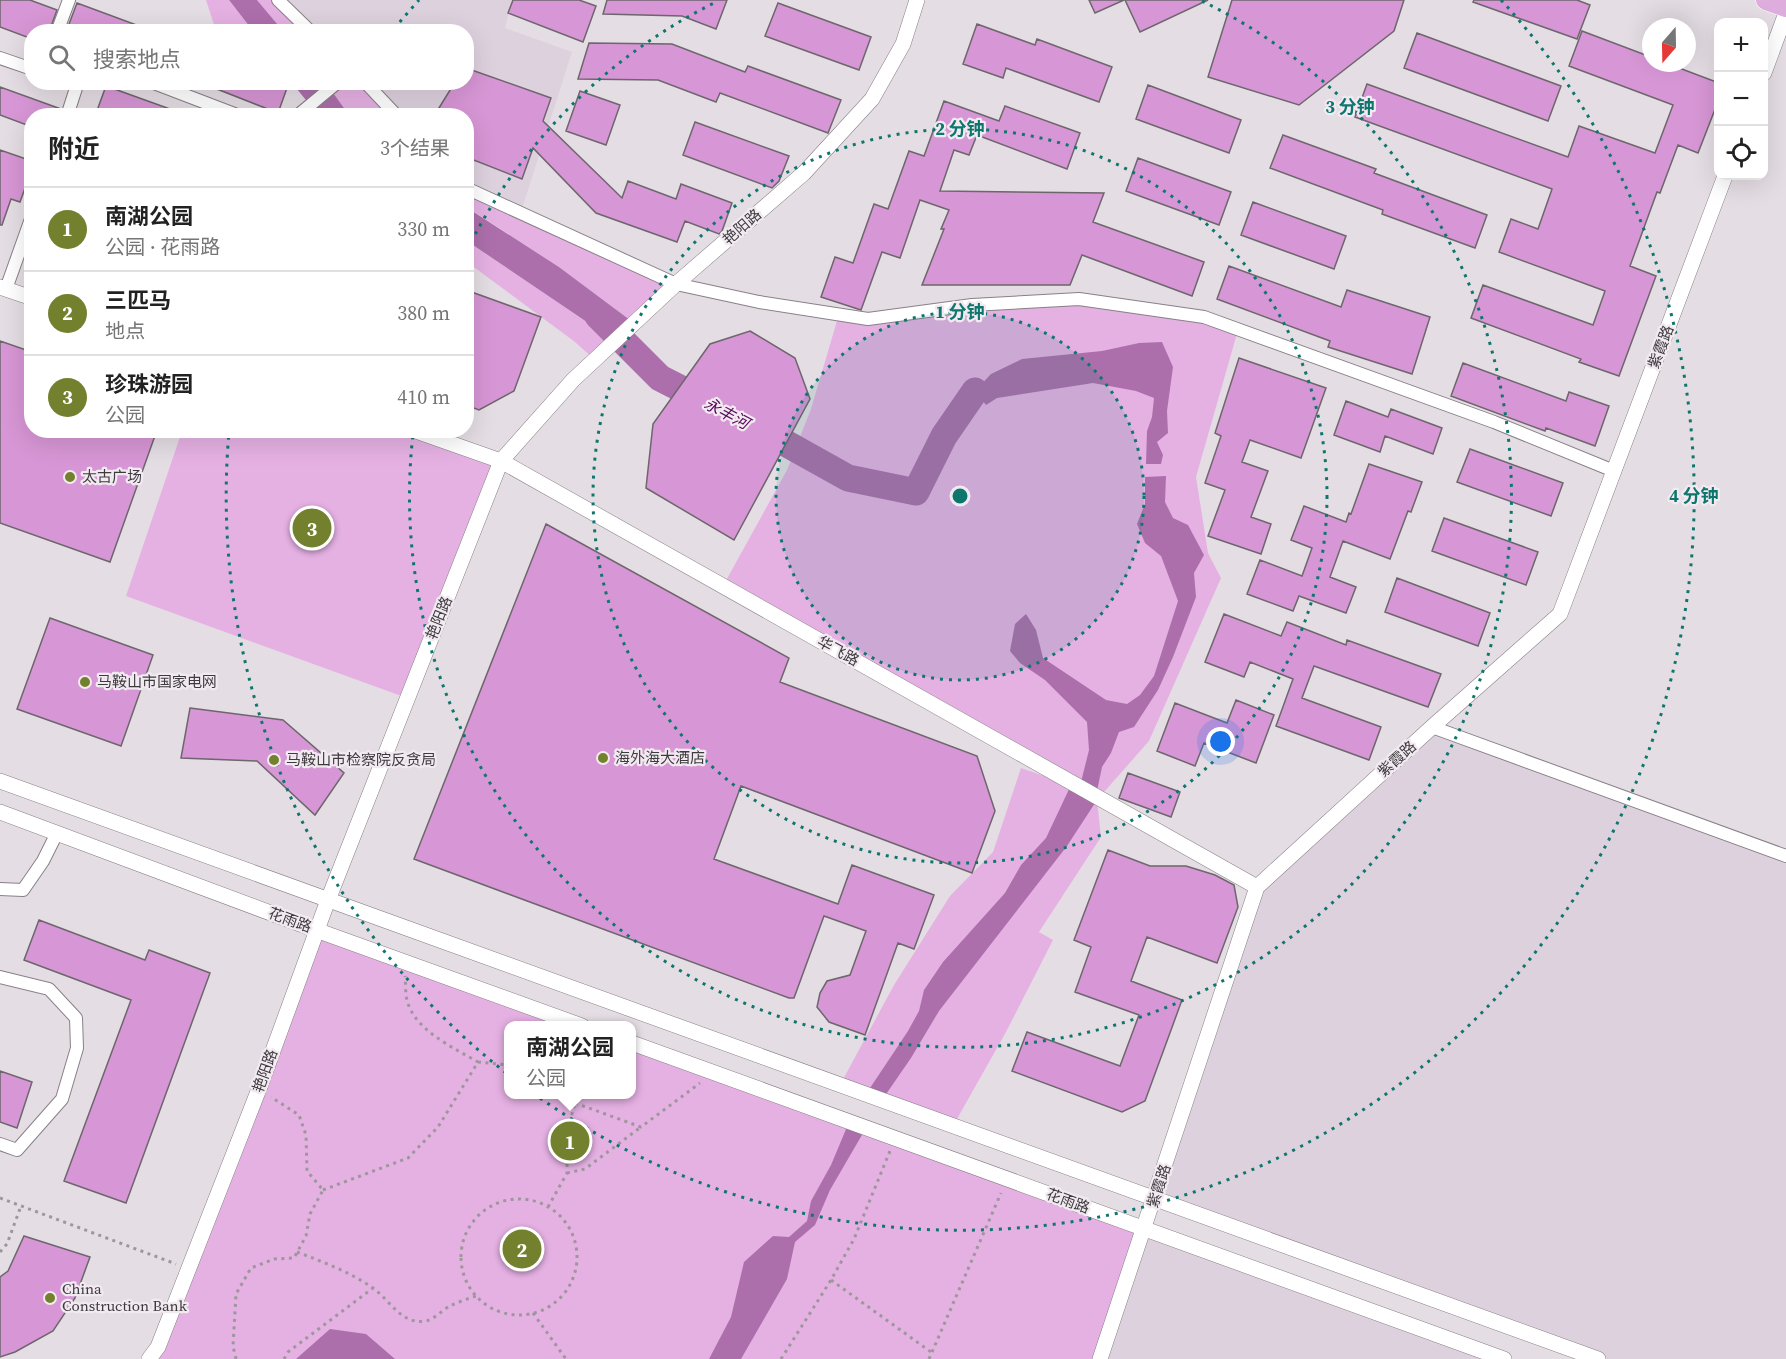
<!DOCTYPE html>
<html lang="zh">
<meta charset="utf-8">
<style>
body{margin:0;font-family:"Source Serif 4","Noto Sans SC",serif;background:#f2f2f2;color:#222}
.controls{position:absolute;right:18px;top:18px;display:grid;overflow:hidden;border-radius:12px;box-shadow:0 6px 24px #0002}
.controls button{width:54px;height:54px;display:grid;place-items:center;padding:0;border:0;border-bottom:2px solid #e0e0e0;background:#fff;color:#222;font:30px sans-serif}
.compass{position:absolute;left:1642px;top:18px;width:54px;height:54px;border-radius:50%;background:#fff;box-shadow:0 6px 24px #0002;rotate:200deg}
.you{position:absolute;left:1221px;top:742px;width:21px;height:21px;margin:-15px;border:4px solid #fff;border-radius:50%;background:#1a73e8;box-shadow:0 0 0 9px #1a73e833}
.badge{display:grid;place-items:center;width:39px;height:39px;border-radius:50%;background:#73802d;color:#fff;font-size:20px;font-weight:700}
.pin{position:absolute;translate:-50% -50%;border:3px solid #fff;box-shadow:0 2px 6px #0006}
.popup{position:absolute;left:504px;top:1021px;width:132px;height:78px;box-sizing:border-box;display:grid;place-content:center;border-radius:12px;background:#fff;filter:drop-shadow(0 2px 4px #0005);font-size:20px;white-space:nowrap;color:#767676}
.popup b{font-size:22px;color:#222}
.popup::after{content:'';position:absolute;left:50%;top:100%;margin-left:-12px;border:12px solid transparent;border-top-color:#fff}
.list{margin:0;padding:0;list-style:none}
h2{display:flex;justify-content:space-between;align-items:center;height:78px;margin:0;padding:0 24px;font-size:26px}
h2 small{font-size:20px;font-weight:400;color:#767676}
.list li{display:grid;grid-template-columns:39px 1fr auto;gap:18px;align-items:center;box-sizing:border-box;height:84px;padding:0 24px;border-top:2px solid #e0e0e0}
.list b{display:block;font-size:22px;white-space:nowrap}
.list p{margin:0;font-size:20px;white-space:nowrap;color:#767676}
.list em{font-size:20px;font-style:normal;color:#767676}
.icon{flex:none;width:33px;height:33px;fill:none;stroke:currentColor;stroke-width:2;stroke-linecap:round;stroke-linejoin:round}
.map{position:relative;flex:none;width:1786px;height:1359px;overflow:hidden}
.search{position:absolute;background:#fff;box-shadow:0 6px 24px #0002;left:24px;top:24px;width:450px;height:66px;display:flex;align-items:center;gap:15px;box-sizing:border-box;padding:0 21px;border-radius:24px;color:#767676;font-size:22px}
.panel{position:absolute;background:#fff;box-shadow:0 6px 24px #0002;left:24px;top:108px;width:450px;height:330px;border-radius:24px}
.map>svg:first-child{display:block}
.built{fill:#ded1de}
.green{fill:#e5b1e3}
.water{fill:#ad6fac}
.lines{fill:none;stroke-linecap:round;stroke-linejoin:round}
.river{stroke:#ad6fac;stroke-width:27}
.building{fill:#d796d5;stroke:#6d666c;stroke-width:1.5}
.minor-casing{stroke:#888187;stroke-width:14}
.tertiary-casing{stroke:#888187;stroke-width:16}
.primary-casing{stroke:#fff;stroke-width:21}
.path{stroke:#9d979c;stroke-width:3;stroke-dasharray:3 4.5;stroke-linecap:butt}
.minor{stroke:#fff;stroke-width:12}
.tertiary{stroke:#fff;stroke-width:15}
.primary{stroke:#deaddd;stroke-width:20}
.ring{fill:none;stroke:#0f766e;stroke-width:3;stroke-dasharray:3 6}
.poi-dot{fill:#73802d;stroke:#f2eaf1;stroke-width:2}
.labels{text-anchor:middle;stroke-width:4.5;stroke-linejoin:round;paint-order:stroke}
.street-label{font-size:15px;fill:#3e3b3e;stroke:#f2eaf1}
.poi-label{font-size:15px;fill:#3e3b3e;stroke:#f2eaf1;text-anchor:start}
.water-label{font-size:16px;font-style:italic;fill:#580759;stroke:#f2eaf1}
.centre{fill:#0f766e;stroke:#f2eaf1;stroke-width:3}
.ring-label{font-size:18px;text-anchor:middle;font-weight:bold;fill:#0f766e;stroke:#f2eaf1;stroke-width:4.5;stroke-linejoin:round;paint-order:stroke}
</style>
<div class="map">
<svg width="1786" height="1359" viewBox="0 0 1786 1359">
<rect width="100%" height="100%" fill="#e5dde4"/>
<!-- built -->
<path class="built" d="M278,0H512L505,28L572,52L521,212L467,188L466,116L397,115L365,83L466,82V32L311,31Z
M1432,727L1786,856V1359H1601L1154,1199L1257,887Z
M1144,1228L1504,1359H1100Z"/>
<!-- green -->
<path class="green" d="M206,0H229L253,31H216Z
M257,0H278L311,31H283Z
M326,83H365L397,115H349Z
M466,188L676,284L634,323L559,267L467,207Z
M467,241L615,341L595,360L575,342L467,262Z
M1079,299L1204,317L1238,330L1196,477L1208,553L1221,578L1149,741L1097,800L1101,837L1039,932L1053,940L1006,1032L953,1126L840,1085L894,985L950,896L993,852L1021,768L1067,784L723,586L787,470L811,409L839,314L877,318Z
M182,431H413L501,461L407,698L126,596Z
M316,930L582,1025L508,1026V1094H632V1043L1144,1228L1100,1359H144L189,1269Z"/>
<!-- water -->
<path class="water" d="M229,0H257L283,31H253Z
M292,83H326L349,115H314L310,105Z
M466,207L559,267L634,323L615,341L467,241Z
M1162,342L1173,367L1167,411L1168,433L1157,442L1163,455L1161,464H1146L1147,431L1152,417L1154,398L1136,391L1093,383L997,398L986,405L975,391L991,374L1022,359L1102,351L1139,343Z
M1166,476L1165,502L1173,518L1188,525L1204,555L1194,573L1196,597L1173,657L1158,690L1134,727L1119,732L1111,753L1102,767L1097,791L1081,782L1089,750L1087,722L1045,680L1020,663L1010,651L1015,624L1026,614L1036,630L1043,658L1106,700L1127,704L1140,695L1154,676L1178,601L1161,556L1145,543L1137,524L1145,504V477Z
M1071,785L1097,800L1067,846L939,1011L911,1058L882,1100L866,1094L908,1031L919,1011L924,990L943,962L1005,893L1021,865L1046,838Z
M849,1122L866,1128L830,1190L815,1225L795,1242L787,1279L741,1359H709L731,1317L744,1262L773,1236L789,1237L807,1221L811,1201L831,1165Z
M330,1329L366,1334L395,1359H296Z"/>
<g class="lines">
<!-- river -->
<path class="river" d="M598,316L660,378L711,404
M753,425L848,478L916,492L944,436L975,391"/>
</g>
<!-- building -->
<path class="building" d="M0,0H30L57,10L49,32H32V39L0,27Z
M513,0H579L596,6L583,42L508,13Z
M607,0H727L716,29L682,16L603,14Z
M1089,0H1124L1095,13Z
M1125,0H1208L1140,32Z
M1232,0H1404L1394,31L1299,105L1208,77Z
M1474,0H1577L1590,5L1577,39L1473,2Z
M77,3L150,30V32H66Z
M778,3L871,37L859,70L765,36Z
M977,24L1035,45L1037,39L1112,67L1099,102L1006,68L1003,78L963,64Z
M1582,31L1651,57V63H1666L1719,83V99L1698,153L1678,145L1660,193L1657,192L1630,266L1656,276L1619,376L1579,362L1581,359L1471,318L1483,285L1593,325L1605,291L1499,252L1511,219L1538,229L1552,189L1355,117L1367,84L1568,157L1579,126L1655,153L1673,105L1569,66Z
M1417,33L1561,86L1548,121L1404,68Z
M589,43L672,44L745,72L748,66L841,100L828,133L720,93L716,102L658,80L578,79Z
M466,68L551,98L543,121L622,198L628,181L676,199L681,184L732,203L722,231L719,234L685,221L677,242L596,213L533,148L522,179L466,157V116H434L455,82H466Z
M199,82H273L287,88L278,113Z
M1148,85L1241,120L1229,153L1136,119Z
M106,86L184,114V116H95Z
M0,87L61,109L59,116H32V127L0,115Z
M580,91L620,105L606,145L566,131Z
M944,101L999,121L1005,106L1080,133L1067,169L977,135L969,155L954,150L940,191L1104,193L1093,222L1204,262L1192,296L1082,255L1070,285H922L944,229H941L949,210L920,200L900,258L882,252L861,310L821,297L835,257L853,263L874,204L888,209L909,151L924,156Z
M695,122L789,156L779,181L772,188L683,155Z
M1283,135L1376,169L1374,173L1487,215L1475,248L1382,214L1383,210L1270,168Z
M0,150L32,161V169L20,202L11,199L2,225H0Z
M1138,158L1231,192L1219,225L1126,191Z
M1253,202L1346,236L1334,269L1241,235Z
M1229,266L1341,307L1347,290L1430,317L1412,374L1328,347L1330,341L1217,299Z
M466,290L541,317L514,391L479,410L466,405Z
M750,331L795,358L810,399L734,540L646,488L653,424L710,344Z
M0,341L32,352V430H157L110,562L0,523Z
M1239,358L1326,388L1301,458L1250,440L1242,462L1268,471L1251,517L1271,524L1261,554L1208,536L1225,490L1205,483L1221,436L1215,433Z
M1463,363L1566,401L1569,392L1609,406L1595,446L1546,428L1545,431L1451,396Z
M1346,401L1388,417L1391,409L1442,428L1433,454L1385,436L1380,452L1334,435Z
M1470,449L1563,483L1551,516L1457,482Z
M1369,464L1422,482L1411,512L1408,511L1390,559L1343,541L1330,577L1356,587L1346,613L1299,596L1293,611L1247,594L1260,560L1302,576L1312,548L1291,540L1304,506L1346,522L1349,513L1351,514Z
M1444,518L1538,552L1526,585L1432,551Z
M546,524L789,658L780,682L977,756L995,811L972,873L741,786L714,859L838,904L852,865L934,895L914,949L898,943L865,1035L829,1022L817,1007L820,993L827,981L850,975L866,931L824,916L794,998H789L414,859Z
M1397,578L1490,613L1478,646L1385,612Z
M1224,614L1281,636L1287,622L1346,645L1347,640L1441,674L1428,707L1314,666L1302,698L1381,727L1369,760L1276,726L1293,679L1250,662L1244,677L1205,662Z
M50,618L153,655L121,746L17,709Z
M1236,700L1274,715L1256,763L1204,743L1195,766L1157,751L1175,703L1227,723Z
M190,708L283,720L344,773L315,815L257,761L181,758Z
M1128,773L1180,792L1171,817L1119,798Z
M1108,850L1150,866H1186L1215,875L1234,885L1238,907L1217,963L1147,937L1131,981L1182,1000L1145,1101L1122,1112L1012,1071L1027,1032L1120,1066L1139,1015L1075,992L1091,947L1074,940Z
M39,920L145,960L149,950L210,973L126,1203L64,1181L131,1000L24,960Z
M0,1071L32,1082L17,1128L0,1122Z
M24,1236L90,1257L75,1298L53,1331L15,1352L0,1357V1277L8,1271Z"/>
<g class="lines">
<defs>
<path id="minor" d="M278,0L311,32
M57,32L69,0
M0,58L32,69
M151,82L240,116
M365,82L397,116
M67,116L78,82
M297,116L338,82
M466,188L676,284L759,302L868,319L972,305L1079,299L1204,317L1494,422L1614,471
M6,289L32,216
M1432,727L1786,856
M0,889L23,890L43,861L57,833
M0,977L49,989L76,1018L77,1048L62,1099L17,1150L0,1144"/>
<path id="tertiary" d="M1764,73L1786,13
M0,287L32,298
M413,430L501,461L1257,887
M0,781L1598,1359
M0,812L316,930L582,1026
M632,1043L1504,1359
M149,1359L158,1347L259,1089L328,900L501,461L573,380L676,284L804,173L872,99L903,44L917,0
M1100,1359L1257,887L1432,727L1560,614L1725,176"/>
<path id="primary" d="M1766,0L1786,7"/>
</defs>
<!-- minor casing -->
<use href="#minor" class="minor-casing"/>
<!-- tertiary casing -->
<use href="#tertiary" class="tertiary-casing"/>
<!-- primary casing -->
<use href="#primary" class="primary-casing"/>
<!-- path -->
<path class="path" d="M478,1062L508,1065
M575,1103L641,1127L700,1083
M567,1173L585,1169L641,1127
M323,1190L408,1158L438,1127L478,1062C454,1048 414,1030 407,1000C405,993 406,984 405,976
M0,1198L176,1264
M461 1257a58 58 0 1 1 116 0a58 58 0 1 1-116 0Z
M548,1207L567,1173V1132L575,1103L569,1094
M0,1252L7,1244L21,1206
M297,1252C323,1262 350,1272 373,1288C391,1301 401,1325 426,1321C435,1319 442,1310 450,1306C458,1302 467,1299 476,1296
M831,1280L931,1352
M533,1313L566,1359
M236,1359L233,1346L236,1294L251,1268L274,1259L294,1258L306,1236L310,1214L323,1190L307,1171L306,1135L299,1115L271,1097
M284,1359L288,1352L373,1288
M781,1359L831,1280L854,1239L890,1151
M929,1359L1001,1193"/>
<!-- minor -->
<use href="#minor" class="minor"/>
<!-- tertiary -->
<use href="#tertiary" class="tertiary"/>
<!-- primary -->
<use href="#primary" class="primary"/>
</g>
<!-- distance rings -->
<circle cx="960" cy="496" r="184" fill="#0f766e" fill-opacity=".12"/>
<g class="ring">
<circle cx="960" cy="496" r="184"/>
<circle cx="960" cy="496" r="367"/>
<path d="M467 250A551 551 0 0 1 718 1M1202 1A551 551 0 1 1 413 434"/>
<path d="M394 29A734 734 0 0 1 419 0M1501 0A734 734 0 1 1 229 432"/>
</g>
<!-- markers -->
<g class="poi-dot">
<circle cx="70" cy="477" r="6"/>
<circle cx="85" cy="682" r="6"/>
<circle cx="603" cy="758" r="6"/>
<circle cx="274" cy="760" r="6"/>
<circle cx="50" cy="1298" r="6"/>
</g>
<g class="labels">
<!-- street labels -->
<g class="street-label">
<text transform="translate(742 227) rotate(-41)" y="5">艳阳路</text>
<text transform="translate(1661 347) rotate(-69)" y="5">紫霞路</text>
<text transform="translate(439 618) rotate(-68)" y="5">艳阳路</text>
<text transform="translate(838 651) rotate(29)" y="5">华飞路</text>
<text transform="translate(1397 759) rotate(-42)" y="5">紫霞路</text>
<text transform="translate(290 920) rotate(20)" y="5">花雨路</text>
<text transform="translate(265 1071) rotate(-70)" y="5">艳阳路</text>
<text transform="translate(1159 1186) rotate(-72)" y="5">紫霞路</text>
<text transform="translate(1068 1201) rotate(20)" y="5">花雨路</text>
</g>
<!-- poi labels -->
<g class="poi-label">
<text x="82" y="482">太古广场</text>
<text x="97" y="687">马鞍山市国家电网</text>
<text x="615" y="763">海外海大酒店</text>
<text x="286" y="765">马鞍山市检察院反贪局</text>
<text x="62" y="1294">China<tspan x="62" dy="17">Construction Bank</tspan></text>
</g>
<!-- water labels -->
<g class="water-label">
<text transform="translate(727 413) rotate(28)" y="6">永丰河</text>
</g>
</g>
<circle cx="960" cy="496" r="9" class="centre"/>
<g class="ring-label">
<text x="1350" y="113">3 分钟</text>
<text x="960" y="135">2 分钟</text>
<text x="960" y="318">1 分钟</text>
<text x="1694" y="502">4 分钟</text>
</g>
</svg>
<div class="controls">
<button>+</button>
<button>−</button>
<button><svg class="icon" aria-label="locate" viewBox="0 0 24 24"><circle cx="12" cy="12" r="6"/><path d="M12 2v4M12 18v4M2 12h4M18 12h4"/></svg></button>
</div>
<svg class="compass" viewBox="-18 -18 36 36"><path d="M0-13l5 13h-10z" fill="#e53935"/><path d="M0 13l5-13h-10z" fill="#767676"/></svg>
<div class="you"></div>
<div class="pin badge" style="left:570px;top:1141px">1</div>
<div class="popup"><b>南湖公园</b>公园</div>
<div class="pin badge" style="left:522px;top:1249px">2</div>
<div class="pin badge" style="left:312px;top:528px">3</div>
<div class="search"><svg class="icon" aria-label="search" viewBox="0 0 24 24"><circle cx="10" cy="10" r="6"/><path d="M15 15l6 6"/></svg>搜索地点</div>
<section class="panel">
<h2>附近<small>3个结果</small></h2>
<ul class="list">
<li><span class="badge">1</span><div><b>南湖公园</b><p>公园 · 花雨路</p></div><em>330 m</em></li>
<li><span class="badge">2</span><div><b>三匹马</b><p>地点</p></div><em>380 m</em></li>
<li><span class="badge">3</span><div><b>珍珠游园</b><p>公园</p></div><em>410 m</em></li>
</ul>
</section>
</div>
